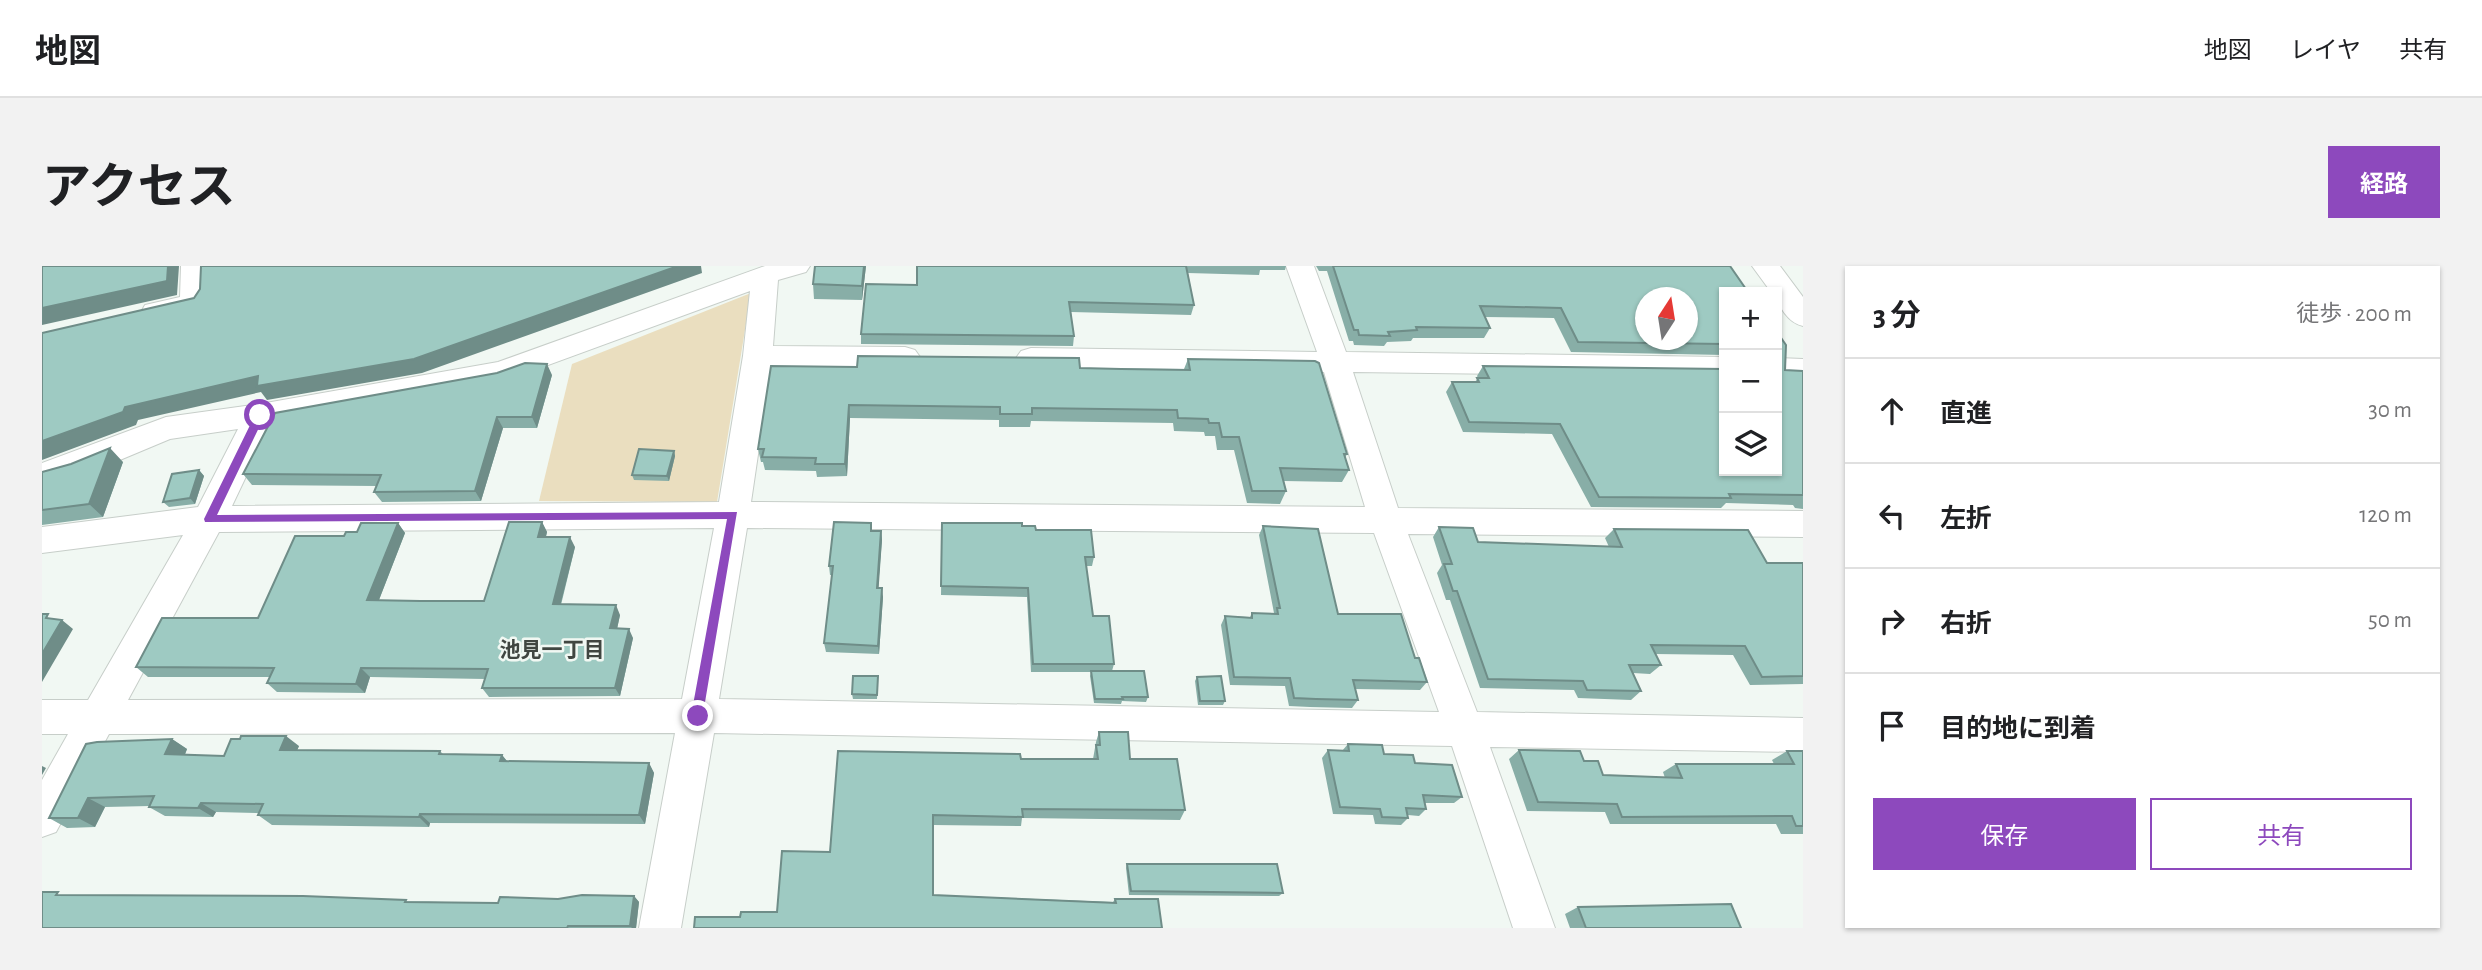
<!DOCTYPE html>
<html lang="ja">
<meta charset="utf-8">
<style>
body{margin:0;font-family:"Alegreya Sans","Noto Sans JP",sans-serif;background:#f2f2f2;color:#202124}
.controls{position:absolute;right:21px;top:21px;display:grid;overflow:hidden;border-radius:0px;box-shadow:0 2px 5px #0004}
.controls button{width:63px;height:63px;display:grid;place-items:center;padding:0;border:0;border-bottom:2px solid #e0e0e0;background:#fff;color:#202124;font:35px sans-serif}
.compass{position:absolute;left:1593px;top:21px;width:63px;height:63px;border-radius:50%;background:#fff;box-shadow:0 2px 5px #0004;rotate:12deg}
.stop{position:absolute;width:21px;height:21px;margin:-16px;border:5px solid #8d49bd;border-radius:50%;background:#fff}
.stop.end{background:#8d49bd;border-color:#fff;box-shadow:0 2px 7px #0008}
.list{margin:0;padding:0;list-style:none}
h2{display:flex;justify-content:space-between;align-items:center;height:91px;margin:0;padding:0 28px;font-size:30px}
h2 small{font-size:23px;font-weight:400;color:#757577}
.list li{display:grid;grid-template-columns:46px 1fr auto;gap:21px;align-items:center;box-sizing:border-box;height:105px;padding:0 28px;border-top:2px solid #e0e0e0}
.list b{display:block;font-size:26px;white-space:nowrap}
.list em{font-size:23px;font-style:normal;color:#757577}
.actions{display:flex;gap:14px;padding:21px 28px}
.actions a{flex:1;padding:16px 0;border:2px solid #8d49bd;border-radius:0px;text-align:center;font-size:24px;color:#8d49bd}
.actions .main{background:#8d49bd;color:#fff}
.icon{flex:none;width:38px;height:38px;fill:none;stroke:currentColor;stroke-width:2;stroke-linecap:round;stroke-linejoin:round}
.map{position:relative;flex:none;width:1761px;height:662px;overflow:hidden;border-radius:0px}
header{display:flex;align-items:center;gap:42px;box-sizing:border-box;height:98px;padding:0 35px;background:#fff;border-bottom:2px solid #e0e0e0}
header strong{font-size:33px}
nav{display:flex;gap:38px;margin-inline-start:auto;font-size:24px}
.intro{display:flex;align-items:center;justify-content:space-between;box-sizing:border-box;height:168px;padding:0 42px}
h1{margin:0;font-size:49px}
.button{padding:18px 32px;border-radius:0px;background:#8d49bd;color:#fff;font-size:24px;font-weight:700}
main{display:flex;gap:42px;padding:0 42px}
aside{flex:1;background:#fff;border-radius:0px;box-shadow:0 2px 5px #0004}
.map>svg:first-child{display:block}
.green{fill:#eadebf}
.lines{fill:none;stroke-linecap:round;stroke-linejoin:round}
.minor-casing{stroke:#c7cec9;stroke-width:2}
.minor{fill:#fff;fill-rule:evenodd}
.wall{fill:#88aea7}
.shaded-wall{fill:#6f8d88}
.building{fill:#9ecac2;stroke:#6f8d88;stroke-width:2;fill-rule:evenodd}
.route{fill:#8d49bd}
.labels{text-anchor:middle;stroke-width:5;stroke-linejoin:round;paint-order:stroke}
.neighbourhood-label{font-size:21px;font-weight:bold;fill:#404641;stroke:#f1f8f3}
</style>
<header>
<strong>地図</strong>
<nav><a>地図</a><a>レイヤ</a><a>共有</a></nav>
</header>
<div class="intro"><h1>アクセス</h1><a class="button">経路</a></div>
<main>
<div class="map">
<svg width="1761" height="662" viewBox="0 0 1761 662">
<rect width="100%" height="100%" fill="#f1f8f3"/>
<!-- green -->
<path class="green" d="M709,27L675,236L497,235L530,98Z"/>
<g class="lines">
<defs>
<path id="minor" d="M139,0H167L166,37L162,44L113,55L103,53L99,46L103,39L138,31Z
M723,0H768L764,6L736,14L731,80L863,81L873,84L878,91L873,98L863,101L729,100L709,236L1323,241L1282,106L989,102L979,99L974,92L979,85L989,82L1275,86L1244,0H1272L1304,86L1682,91V111L1311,106L1356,242L1761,245V271L1366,268L1435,446L1761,452V486L1448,481L1513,662H1471L1410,480L672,467L639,662H597L633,467L67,468L14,566L0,571V514L26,468H0V434H46L141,269L0,287V261L156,241L196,163L128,173L42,209L0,221V197L124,151L218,138L456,96ZM708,25L701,90L677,236L190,240L229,158L460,116ZM672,262L640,433L86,434L177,266ZM705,262L1332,267L1397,446L677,433Z
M1710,0H1738L1761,31V60C1747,57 1735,41 1735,26H1729Z
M1735,92L1761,93V113L1735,112Z"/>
</defs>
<!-- minor casing -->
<use href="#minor" class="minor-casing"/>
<!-- minor -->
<use href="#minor" class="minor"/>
</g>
<!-- wall -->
<path class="wall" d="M824,0L820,34L772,33L771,18Z
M875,0H1244L1243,4H1218L1217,9L1146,7L1152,39L1149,49L1029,46L1032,70L1031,80L819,78V68L875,19Z
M1274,0H1688L1682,26V89L1529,86L1512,52L1443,51L1448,62L1442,72H1371L1369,75L1345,76L1342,80L1312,79L1311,75H1307L1285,5H1277Z
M1146,93L1305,188L1303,192L1307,204L1300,216L1242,215L1244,225L1238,238L1205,237L1192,184H1175L1173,170H1163L1162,166L1132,165L1131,157L989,155L988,161H957V154L808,152L805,210L775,211L774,205L723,204L721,196H719L716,183L729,100L1142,103Z
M1441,100L1743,104L1761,105V243L1753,242L1751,239L1684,237L1679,242L1549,241L1510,168L1421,166L1404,126L1410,116H1433L1436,112L1435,110Z
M510,109L495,162H461L439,235L340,236L332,226L335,220L210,219L201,208Z
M632,185L633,190L627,215L592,214L590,209Z
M81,196L61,251L0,259V206Z
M157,204L162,210L153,238L127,241L121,236Z
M500,256L505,266L504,271L533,281L519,339L578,349L575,363L591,372L578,430L447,431L440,422L443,413L328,411L323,427L235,426L225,417L228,411H106L94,401L216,352L302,270L315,266L356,257L363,267L337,334L442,335Z
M829,257L830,265H839L840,274L836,322L841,331L837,388L784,386L782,377L790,309H788L787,300Z
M900,257L980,260L994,264L1052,291L1050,300H1044L1051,350L1072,398L1070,405L1106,431L1104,436L1080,435L1079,438L1052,437L1048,410L1049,406H989L985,331L899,329Z
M1221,260L1296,348L1373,392L1385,416L1378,424L1313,423L1316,434L1310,442L1268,441L1247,440L1243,420L1188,419L1179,359L1183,350L1208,351L1210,347H1232L1217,269Z
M1397,261L1436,276L1567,281L1563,272L1572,263L1725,297H1761V418L1708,419L1691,389L1613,388L1619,399L1608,408L1591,407L1599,425L1589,434L1536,432L1532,424L1438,422L1408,334H1404L1395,307L1400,299L1391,271Z
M836,410L835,433H811L810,428Z
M1155,411L1183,435L1181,439H1156L1153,415Z
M1057,466L1143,544L1138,554L980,552L979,560L891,559V629L1071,636L1073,633L1120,662L698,651L735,646L788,586L979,493H1051L1054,476Z
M130,473L145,483L143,489L182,490L257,480L255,484L398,485L401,488L460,489L465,495L607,497L612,507L603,558L388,557L387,561L230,559L216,549L217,547L174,546L171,551L123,550L107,541L108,540L63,541L53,561L25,562L7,552Z
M1306,478L1373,497L1420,531L1412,537H1383L1384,543L1377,550L1366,549V552L1359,559L1333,558L1331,549L1291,548L1280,492L1286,484L1300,485Z
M1477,484L1542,495L1561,509L1623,512L1621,506L1634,498H1732L1730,494L1745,485H1761V568H1739L1734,558H1568L1563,546L1485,545L1467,493Z
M1085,598L1241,627L1237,630L1087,629L1084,602Z
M24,629L456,637L516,633L592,630L597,636L594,662H0Z
M1536,641L1699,662H1528L1523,648Z"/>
<!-- shaded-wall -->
<path class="shaded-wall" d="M126,0H137L135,29L0,59V42Z
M636,0H659L660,7L380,107L225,134L219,126L96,154L94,159L0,194V175L83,141Z
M822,0H824L820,34V20Z
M505,98L510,109L495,162L490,151Z
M807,139L808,152L805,210L803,198Z
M455,151L461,162L439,235L433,225Z
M68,182L81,196L61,251L47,238Z
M632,185L633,190L627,215L625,210Z
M157,204L162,210L153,238L148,232Z
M500,256L505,266L501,281L496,271Z
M356,257L363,267L333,344L325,334Z
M839,265L840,274L836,331L835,322Z
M528,271L533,281L516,348L511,338Z
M840,322L841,331L837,388L836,380Z
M574,339L578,349L573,372L568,362Z
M20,354L31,363L0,416V388Z
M587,363L591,372L578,430L573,422Z
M319,402L328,411L323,427L314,418Z
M244,470L257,480L251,494L238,484Z
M130,473L145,483L138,499L123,488Z
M460,489L468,499L458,495Z
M607,497L612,507L603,558L597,549Z
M0,500L4,502L0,509Z
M46,532L63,541L53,561L36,552Z
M159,537L174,546L171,551L156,542Z
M378,548L388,557L387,561L377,551Z
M592,630L597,636L594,662H590L588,660Z"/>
<!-- building -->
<path class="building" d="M0,0H126L125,15L0,42Z
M159,0H636L372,93L215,120L216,110L83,141L81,146L0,175V67L152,32L158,23Z
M773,0H822L820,20L771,18Z
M875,0H1144L1152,39L1027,36L1032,70L819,68L824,18L875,19Z
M1291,0H1688L1706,26H1682V78L1536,76L1519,42L1438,40L1448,62L1374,61L1375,64L1346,66L1348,70L1317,69L1316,64H1312ZM1604,32H1646V74H1604Z
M1735,66L1744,79L1743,104L1761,105V229L1687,228L1689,232L1557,231L1518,158L1427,156L1410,116H1437L1435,112H1447L1441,100L1682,103V205H1735Z
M816,90L1037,92L1038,102L1079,103L1148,104L1146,93L1273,95L1277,97L1305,188H1302L1307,204L1238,202L1244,225H1210L1197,171H1180L1177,157H1167L1166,153L1136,152L1135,144L990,142V148H958V141L807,139L803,198H773L774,192L720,191L722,183H716L729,100L815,101Z
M483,97L505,98L490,151H455L433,225L332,226L339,209L201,208L233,147L455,107Z
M68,182L47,238L0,244V206L29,198Z
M597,183L632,185L625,210L590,209Z
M157,204L148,232L121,236L130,208Z
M467,256H500L496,271H528L511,338L574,339L568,362L587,363L573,422H440L446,403L319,402L314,418L225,417L232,402L94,401L120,352H216L253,270H302L304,266H315L319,257H356L325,334L378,335H442Z
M792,256L829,257V265H839L835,322H840L836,380L782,377L791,300H787Z
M900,257H980V260H993L994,264H1049L1052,291H1043L1051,350H1067L1072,398H991L986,322L899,320Z
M1221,260L1276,263L1296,348H1359L1373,392H1377L1385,416L1311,414L1316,434L1274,433L1252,432L1248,412L1192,411L1183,350L1210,352V347L1236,348L1235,342H1238Z
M1397,261L1431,262L1436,276L1580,281L1572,263L1706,264L1725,297H1761V410L1720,411L1703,380L1609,379L1619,399H1587L1599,425L1545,424L1541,415L1446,413L1415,325H1411L1402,298H1410Z
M0,348H6L4,352L20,354L0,388Z
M1049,405H1102L1106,431H1080L1081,433H1053Z
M811,410H836L835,429L810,428Z
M1179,410L1183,435H1158L1155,411Z
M1057,466H1086L1088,493H1135L1143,544L980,543L981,551L891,549V629L1074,637L1073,633H1116L1120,662H652L653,651H698L699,646H735L740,585L788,586L796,485L978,488L979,493H1056L1054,479H1058Z
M199,470H244L238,484L398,485L397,488L460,489L458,495L607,497L597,549L378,548L377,551L216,549L221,538L159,537L156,542L107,541L112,530L46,532L36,552H7L44,478L55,476L130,473L123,488L182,490L189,473H198Z
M1306,478L1340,479L1342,488L1371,489L1373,497L1410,499L1420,531L1381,529L1384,543L1364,542L1366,552L1340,551L1338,543L1298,541L1286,484L1307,485Z
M1477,484L1538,485L1542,495H1556L1561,509L1640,512L1634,498H1752L1745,485H1761V560H1754L1750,550L1580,551L1575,538L1496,536Z
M1085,598H1235L1241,627L1089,625Z
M0,626H16L14,629L261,630L364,634L363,636L456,637L458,631L516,633L540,629L592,630L588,660H526L525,662H0Z
M1689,638L1699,662H1544L1536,641Z"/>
<!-- route -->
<path class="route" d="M218,146L223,149L175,249L695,246L660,454H651L649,450L685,253L163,256L162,253L213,149Z"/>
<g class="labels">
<!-- neighbourhood labels -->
<g class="neighbourhood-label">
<text x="510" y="391">池見一丁目</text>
</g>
</g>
</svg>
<div class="controls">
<button>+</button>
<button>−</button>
<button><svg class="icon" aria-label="layers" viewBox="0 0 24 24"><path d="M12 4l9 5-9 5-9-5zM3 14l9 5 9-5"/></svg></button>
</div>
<svg class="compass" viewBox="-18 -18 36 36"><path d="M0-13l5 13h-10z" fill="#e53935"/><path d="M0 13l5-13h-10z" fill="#757577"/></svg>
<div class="stop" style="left:218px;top:149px"></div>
<div class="stop end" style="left:656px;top:450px"></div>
</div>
<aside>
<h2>3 分<small>徒歩 · 200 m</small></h2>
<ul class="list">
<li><svg class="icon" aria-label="ahead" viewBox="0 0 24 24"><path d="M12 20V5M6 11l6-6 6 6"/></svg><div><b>直進</b></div><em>30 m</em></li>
<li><svg class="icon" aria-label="left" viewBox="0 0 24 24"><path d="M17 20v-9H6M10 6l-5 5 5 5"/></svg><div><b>左折</b></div><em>120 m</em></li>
<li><svg class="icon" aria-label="right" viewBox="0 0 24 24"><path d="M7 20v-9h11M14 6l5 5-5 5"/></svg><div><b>右折</b></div><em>50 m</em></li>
<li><svg class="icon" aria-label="arrive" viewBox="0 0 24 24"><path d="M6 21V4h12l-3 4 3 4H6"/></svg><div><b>目的地に到着</b></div></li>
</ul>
<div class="actions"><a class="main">保存</a><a>共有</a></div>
</aside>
</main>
